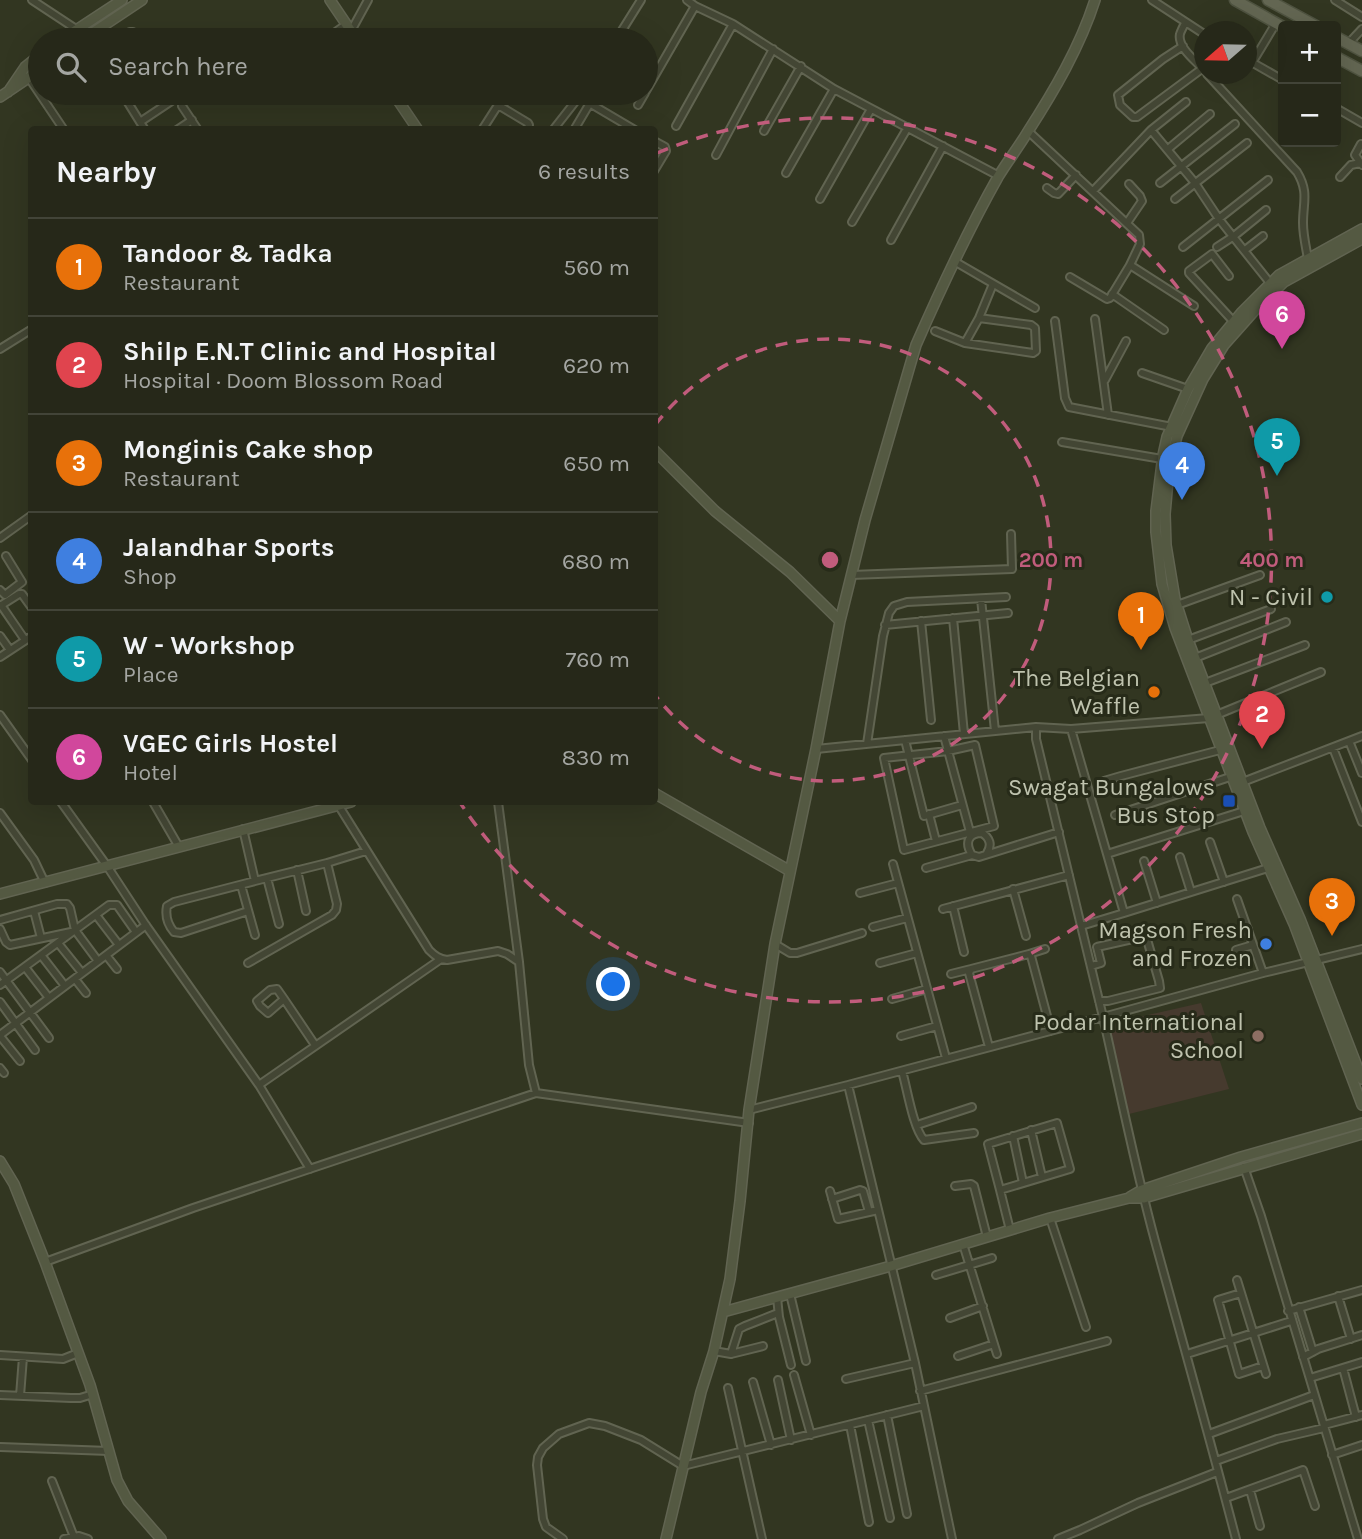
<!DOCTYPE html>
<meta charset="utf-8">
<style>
body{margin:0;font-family:Karla,sans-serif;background:#2e3022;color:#f1f3f6}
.controls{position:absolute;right:21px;top:21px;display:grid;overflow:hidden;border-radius:7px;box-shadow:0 7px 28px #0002}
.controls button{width:63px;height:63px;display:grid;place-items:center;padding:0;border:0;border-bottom:2px solid #424438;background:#262819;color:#f1f3f6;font:35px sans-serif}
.compass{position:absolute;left:1194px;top:21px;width:63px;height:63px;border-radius:50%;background:#262819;box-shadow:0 7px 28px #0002;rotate:250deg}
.you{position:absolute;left:614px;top:985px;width:24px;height:24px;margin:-18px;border:5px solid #fff;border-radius:50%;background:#1a73e8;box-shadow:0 0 0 10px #1a73e833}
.badge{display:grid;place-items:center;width:46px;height:46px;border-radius:50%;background:#95b2f1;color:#fff;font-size:23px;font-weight:700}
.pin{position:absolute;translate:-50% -58px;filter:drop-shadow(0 2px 4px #0008)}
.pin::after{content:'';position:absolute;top:37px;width:24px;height:21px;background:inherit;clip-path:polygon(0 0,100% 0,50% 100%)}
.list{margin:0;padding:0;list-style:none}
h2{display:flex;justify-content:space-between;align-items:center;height:91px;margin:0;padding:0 28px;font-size:30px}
h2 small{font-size:23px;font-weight:400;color:#a4a6a2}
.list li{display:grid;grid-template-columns:46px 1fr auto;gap:21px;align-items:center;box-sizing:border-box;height:98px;padding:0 28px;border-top:2px solid #424438}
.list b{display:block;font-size:26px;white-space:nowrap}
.list p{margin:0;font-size:23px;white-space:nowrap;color:#a4a6a2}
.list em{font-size:23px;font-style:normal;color:#a4a6a2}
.icon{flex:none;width:38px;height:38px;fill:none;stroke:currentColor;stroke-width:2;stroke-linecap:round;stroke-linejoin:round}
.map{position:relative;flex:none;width:1362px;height:1539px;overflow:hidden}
.search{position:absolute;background:#262819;box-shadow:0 7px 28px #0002;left:28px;top:28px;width:630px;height:77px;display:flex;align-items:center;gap:18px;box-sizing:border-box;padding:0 24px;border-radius:38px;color:#a4a6a2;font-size:26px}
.panel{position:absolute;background:#262819;box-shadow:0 7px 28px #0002;left:28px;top:126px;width:630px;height:679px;border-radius:7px}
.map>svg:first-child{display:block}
.pitch{fill:#463a2e}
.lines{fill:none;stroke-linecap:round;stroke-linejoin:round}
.street-casing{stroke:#616451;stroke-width:10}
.secondary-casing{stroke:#616451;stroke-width:12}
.primary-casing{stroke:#4f5340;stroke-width:13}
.street{stroke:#434634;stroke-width:6}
.secondary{stroke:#545942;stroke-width:9}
.primary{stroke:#636652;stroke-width:10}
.ring{fill:none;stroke:#c15c7c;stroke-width:3.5;stroke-dasharray:12 9}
.culture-dot{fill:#0f9aa8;stroke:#272b19;stroke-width:2.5}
.food-dot{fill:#e8710a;stroke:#272b19;stroke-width:2.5}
.transit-dot{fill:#1a4fb4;stroke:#272b19;stroke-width:2.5}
.shop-dot{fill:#3f7fe0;stroke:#272b19;stroke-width:2.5}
.education-dot{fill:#8d6e63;stroke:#272b19;stroke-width:2.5}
.labels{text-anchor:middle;stroke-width:6;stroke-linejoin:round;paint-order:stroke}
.poi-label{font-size:24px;fill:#bfc3ae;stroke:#272b19;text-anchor:end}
.centre{fill:#c15c7c;stroke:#272b19;stroke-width:3.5}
.ring-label{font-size:21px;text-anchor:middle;font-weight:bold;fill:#c15c7c;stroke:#272b19;stroke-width:6;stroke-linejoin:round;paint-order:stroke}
</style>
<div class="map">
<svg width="1362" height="1539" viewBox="0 0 1362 1539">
<rect width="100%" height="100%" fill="#323621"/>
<!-- pitch -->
<path class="pitch" d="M1201,1003L1229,1089L1129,1114L1108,1024Z"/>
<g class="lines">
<defs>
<path id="street" d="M32,0L76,29
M687,0L695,6L733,24L834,89L999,176
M1152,0L1204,34
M1335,0L1362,17
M1185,23C1185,23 1180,33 1180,34C1177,47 1196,61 1203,69
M351,31L368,0
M118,40L130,32H133L140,40
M324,40L347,24
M384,40L389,36L400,40
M616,40L641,0
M1348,44L1362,29
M1183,46L1163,59L1118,95L1120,105L1133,117H1137L1203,68
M1246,59L1283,80
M1252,63L1276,23
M1207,74L1297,172C1309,192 1303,202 1303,223C1303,235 1306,247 1308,259
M29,78L64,130
M646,91L695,6
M122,93L145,130
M306,93V94
M579,97L635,130
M126,100L137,93
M638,105L645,93
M182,106L198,130
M1336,108L1362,123
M140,122L176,98L172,93
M676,126L733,24
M177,130L192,120
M482,130L498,105L528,123L529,125L527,130
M553,130L582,93
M574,130L590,103
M1151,130L1195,183L1219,219L1270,283
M764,131L801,66
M1028,131L1139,235L1140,244L1130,265L1194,306
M654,141L665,147L666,151L654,171
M1361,144L1355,155L1362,165
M1168,149L1210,114
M716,155L773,49
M786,173L834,89
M1340,177L1351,165L1360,163
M1160,183L1235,124
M1047,188L1054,193L1058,194L1076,175
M1094,190L1151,130L1186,102
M820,199L871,109
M1175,199L1247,143
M852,222L908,127
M1127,223L1142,201L1140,196L1129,184
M891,240L943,146
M1183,247L1268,180
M1217,247L1234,236L1266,210
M1245,250L1263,236
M954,261L1035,308
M1229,276L1212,254L1189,271V273L1233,321
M1070,277L1107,299L1110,298L1130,265
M1112,294L1164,330
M1095,319L1108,415
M1055,321L1065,398L1069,407L1172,427
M935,331L965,343L979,318L993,284
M965,343L1033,353L1036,351L1035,328L1031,325L979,318
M0,349L32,329
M1142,373L1188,389
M1105,380L1126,341
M1062,442L1162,459
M0,538L32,515
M851,575L1012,569L1011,534
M0,590L5,595L22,582L6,556
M981,599L995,731
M1,605L25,640
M1177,605L1260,575
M0,606L19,594H22L32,608
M953,618L964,734
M921,621L931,720
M885,625L1008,613
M0,636L10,650
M1188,640L1271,609
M0,657L32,636
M1195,658L1286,622
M1205,683L1305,645
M0,715L32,760
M1071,729L1124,913L1081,926
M944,736L970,832
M905,740L924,816L962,805
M1349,741L1362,773
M867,744L883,636L889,613L894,606L907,602L1006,597
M975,745L994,826L904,850L884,758L948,751Z
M1333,748L1362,822
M816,749L1036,727L1071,729L1209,718L1321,672
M1104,781L1121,776L1220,750
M1240,783L1362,736
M61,802L107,866L145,924L259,1085L441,959
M153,802L179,847
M498,802L519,962
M337,803L429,950C435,956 439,959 447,960L498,951L507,954L519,962L529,1065L536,1093L749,1123
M0,813L34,860L45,883
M929,814L936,841
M1115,815L1230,777
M243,829L255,881L174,902L167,906C165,916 168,925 174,932L181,933L248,911
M1210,842L1224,882
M1107,854L1244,811
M972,855C965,844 967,833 982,833C990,838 992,845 987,853
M1180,857L1191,892
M1144,861L1157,903
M327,863L366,851
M893,864L946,1058
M926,868L972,855L979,857L1059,832
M297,870L306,911
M267,878L279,924
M241,885L255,935
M1013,889L1026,936
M860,893L898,883
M1237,899L1263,973
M953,906L964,952
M943,909L1069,875
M34,911L41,938
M1124,913L1268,868
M96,915L119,945
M0,920L57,904H67L70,908L75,930L98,961
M873,927L907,918
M0,929L6,942L10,945L71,932
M1230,935L1248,929
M58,943L82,973
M775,944L790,953H797L862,933
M1236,950L1253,945
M1029,954L1045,949
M41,955L65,986
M106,955L117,969
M248,963L332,915L336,910L337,904L327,863L255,881
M880,963L917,953
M1091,966L1101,963L1097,947L1146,936L1159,981L1160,988L1108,1001H1099
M25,967L49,998
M0,972L49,1038
M951,974L971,969
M75,979L86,993
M0,985L109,905H117L136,932
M284,999L268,1013L260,1006L257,1001L270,990L277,989L284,999L315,1045
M892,999L927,989
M0,1002L35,1050
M0,1035L146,925
M0,1036L20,1061
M901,1036L937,1026
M989,1047L969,973L971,969L1029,954L1031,956L1051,1031
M0,1068L4,1073
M902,1071C907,1088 913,1128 924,1140L974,1133
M259,1085L310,1169
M749,1110L848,1085
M917,1125L972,1107
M1031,1130L1042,1177
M1013,1136L1023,1183
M1244,1167L1261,1216L1358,1539
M955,1186L971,1184L974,1186L987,1237
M1000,1190L988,1144L1057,1123L1070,1169L1000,1190L1010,1230
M830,1191L838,1219L878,1210
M832,1199L860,1190L863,1191L869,1212
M1050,1218L1086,1327
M963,1244L997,1354
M45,1262L193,1208L536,1093
M936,1275L992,1258
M1237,1280L1266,1374
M1241,1293L1218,1300L1239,1374L1263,1366
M790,1294L806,1361
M1338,1296L1351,1339
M777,1297L779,1317L791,1365
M1299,1307L1313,1352
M1288,1311L1362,1290
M950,1318L983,1306
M714,1351L731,1354L763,1346
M731,1354L739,1329L745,1326L778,1313
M1187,1354L1291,1321
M0,1355L63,1359L78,1353
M958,1356L994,1344
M1303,1357L1318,1349L1362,1335
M1343,1368L1356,1417
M794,1375L811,1435
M1310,1378L1362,1362
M846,1379L915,1363
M778,1380L791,1440
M753,1382L771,1445
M728,1388L762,1539
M920,1391L1107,1341
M0,1395L71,1398H80L93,1394
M20,1396L23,1357
M887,1415L907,1514
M868,1420L890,1518
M850,1425L869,1522
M1324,1425L1362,1415
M1209,1434L1314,1395
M0,1447L109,1451
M1332,1455L1362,1445
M1216,1461L1277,1439L1324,1428
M52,1481L74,1537
M1250,1490L1260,1526
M1226,1498L1303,1470L1315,1506
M64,1539L79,1536L88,1539
M563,1539L546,1527L543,1519L537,1465L538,1457L543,1448L559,1434L589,1423L605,1426L641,1440L683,1466L924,1406
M952,1539L915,1363L848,1085L1103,1017L1036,739V727
M1058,1539L1080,1530L1138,1503L1217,1472
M1236,1539C1210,1439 1182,1340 1155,1241C1135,1167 1120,1092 1103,1017L1263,973L1362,949"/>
<path id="secondary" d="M330,0L357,40
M61,40L122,0
M82,40L142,0
M8,92L25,67L40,55
M393,93L418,130
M0,97L40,70
M1362,229L1279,275L1241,313L1212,348L1188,389L1167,437L1163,455L1156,511V532L1162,584L1175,628L1253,832L1294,924L1362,1105
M1362,239L1284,282L1256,309L1224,345L1203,379L1177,436L1169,469L1165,514L1166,545L1175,599L1188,640L1260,828L1300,919L1362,1079
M654,450L715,511L790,572L840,621
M654,793L790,871
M0,894L351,802
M0,1161L14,1184L45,1262L90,1385L117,1480L128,1501L161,1539
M1130,1197L1142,1190L1241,1157L1362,1123
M723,1312L891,1266L1050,1218L1129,1198H1144L1362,1134
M666,1539L701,1392L714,1351L730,1279L740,1201L749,1110L775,944L816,749L840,621L865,520L916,345C941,288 967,232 998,177C1007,162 1018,148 1027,133C1054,91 1080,47 1095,0"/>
<path id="primary" d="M1235,0L1283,27
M1268,0L1316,26
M1336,37L1362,51
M1336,57L1362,71"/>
</defs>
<!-- street casing -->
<use href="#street" class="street-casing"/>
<!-- secondary casing -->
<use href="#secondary" class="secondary-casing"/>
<!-- primary casing -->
<use href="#primary" class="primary-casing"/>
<!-- street -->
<use href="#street" class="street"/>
<!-- secondary -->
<use href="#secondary" class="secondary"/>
<!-- primary -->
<use href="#primary" class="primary"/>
</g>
<!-- distance rings -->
<g class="ring">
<path d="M655 425A221 221 0 1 1 655 695"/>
<path d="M657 153A442 442 0 1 1 461 804"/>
</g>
<!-- markers -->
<circle class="culture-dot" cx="1327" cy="597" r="7"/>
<circle class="food-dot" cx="1154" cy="692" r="7"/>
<rect class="transit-dot" x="1222" y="794" width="14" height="14" rx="3.5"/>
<circle class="shop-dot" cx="1266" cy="944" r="7"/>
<circle class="education-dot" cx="1258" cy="1036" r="7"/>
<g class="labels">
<!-- poi labels -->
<g class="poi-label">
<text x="1313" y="605">N - Civil</text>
<text x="1140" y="686">The Belgian<tspan x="1140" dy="28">Waffle</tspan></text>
<text x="1215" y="795">Swagat Bungalows<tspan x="1215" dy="28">Bus Stop</tspan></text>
<text x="1252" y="938">Magson Fresh<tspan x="1252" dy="28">and Frozen</tspan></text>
<text x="1244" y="1030">Podar International<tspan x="1244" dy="28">School</tspan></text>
</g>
</g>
<circle cx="830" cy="560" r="10" class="centre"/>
<g class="ring-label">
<text x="1051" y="567">200 m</text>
<text x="1272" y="567">400 m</text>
</g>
</svg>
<div class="controls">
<button>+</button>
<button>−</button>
</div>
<svg class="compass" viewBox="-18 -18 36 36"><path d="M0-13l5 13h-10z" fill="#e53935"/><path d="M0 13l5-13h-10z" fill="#a4a6a2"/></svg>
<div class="you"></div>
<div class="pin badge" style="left:1141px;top:650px;background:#e8710a">1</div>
<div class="pin badge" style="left:1262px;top:749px;background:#e0444e">2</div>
<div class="pin badge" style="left:1332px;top:936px;background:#e8710a">3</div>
<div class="pin badge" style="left:1182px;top:500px;background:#3f7fe0">4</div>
<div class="pin badge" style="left:1277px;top:476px;background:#0f9aa8">5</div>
<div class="pin badge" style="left:1282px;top:349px;background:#d1479c">6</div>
<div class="search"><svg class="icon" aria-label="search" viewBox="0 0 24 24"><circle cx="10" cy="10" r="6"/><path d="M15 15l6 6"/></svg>Search here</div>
<section class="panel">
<h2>Nearby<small>6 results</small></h2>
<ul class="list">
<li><span class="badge" style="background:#e8710a">1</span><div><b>Tandoor &amp; Tadka</b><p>Restaurant</p></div><em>560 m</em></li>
<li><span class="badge" style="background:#e0444e">2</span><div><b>Shilp E.N.T Clinic and Hospital</b><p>Hospital · Doom Blossom Road</p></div><em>620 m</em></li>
<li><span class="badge" style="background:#e8710a">3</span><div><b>Monginis Cake shop</b><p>Restaurant</p></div><em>650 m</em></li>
<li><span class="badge" style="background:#3f7fe0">4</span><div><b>Jalandhar Sports</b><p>Shop</p></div><em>680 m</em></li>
<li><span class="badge" style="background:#0f9aa8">5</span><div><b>W - Workshop</b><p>Place</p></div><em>760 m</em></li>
<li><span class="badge" style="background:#d1479c">6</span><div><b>VGEC Girls Hostel</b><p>Hotel</p></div><em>830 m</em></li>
</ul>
</section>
</div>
